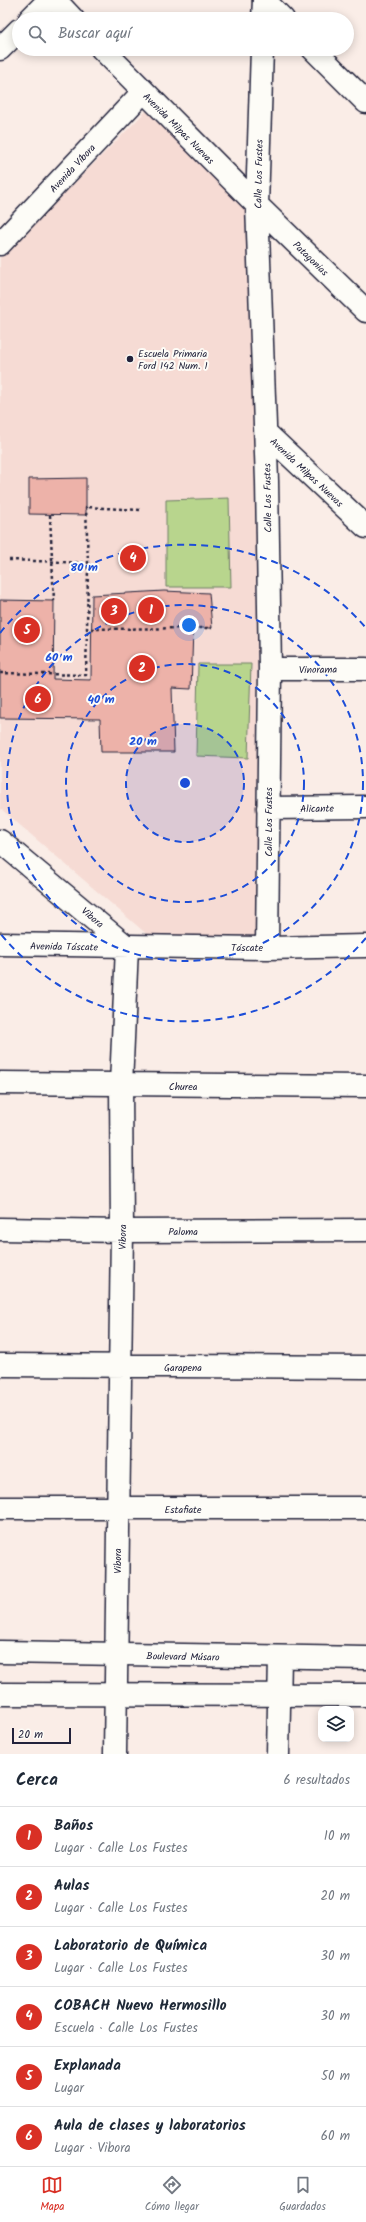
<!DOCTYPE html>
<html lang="es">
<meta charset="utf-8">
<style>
body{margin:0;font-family:Kalam,sans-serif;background:#f2f2f3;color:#1f2937}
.controls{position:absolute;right:12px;bottom:12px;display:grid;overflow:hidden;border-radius:8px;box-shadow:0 2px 10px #0003}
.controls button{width:36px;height:36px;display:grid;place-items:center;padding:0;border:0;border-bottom:1px solid #e0e1e3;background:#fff;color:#1f2937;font:20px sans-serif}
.scale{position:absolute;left:12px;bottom:10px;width:59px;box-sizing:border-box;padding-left:4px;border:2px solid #22223b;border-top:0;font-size:11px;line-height:14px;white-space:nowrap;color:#22223b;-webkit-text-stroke:3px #fdfcf7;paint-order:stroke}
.you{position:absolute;left:189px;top:625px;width:14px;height:14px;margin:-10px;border:3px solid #fff;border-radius:50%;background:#1a73e8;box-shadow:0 0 0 6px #1a73e833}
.badge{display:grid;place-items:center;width:26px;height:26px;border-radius:50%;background:#d93025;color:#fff;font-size:13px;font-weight:700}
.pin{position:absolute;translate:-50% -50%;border:2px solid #fff;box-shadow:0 1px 4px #0006}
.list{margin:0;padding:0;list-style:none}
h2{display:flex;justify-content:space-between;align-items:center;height:52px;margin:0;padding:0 16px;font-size:17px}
h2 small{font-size:13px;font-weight:400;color:#747a83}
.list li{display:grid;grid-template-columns:26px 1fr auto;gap:12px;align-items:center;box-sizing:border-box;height:60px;padding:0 16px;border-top:1px solid #e0e1e3}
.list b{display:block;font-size:15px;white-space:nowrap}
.list p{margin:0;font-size:13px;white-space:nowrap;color:#747a83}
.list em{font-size:13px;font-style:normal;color:#747a83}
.icon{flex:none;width:22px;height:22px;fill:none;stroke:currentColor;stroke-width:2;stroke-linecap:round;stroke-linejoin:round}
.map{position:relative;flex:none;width:366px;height:1754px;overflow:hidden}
.search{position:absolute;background:#fff;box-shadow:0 2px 10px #0003;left:12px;right:12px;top:12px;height:44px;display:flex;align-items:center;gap:10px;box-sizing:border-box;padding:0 14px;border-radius:22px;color:#747a83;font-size:15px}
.sheet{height:412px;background:#fff}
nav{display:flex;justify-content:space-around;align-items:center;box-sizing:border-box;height:56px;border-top:1px solid #e0e1e3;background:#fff;font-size:11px;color:#747a83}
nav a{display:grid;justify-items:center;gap:2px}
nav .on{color:#d93025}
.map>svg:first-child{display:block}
.built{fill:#f6dbd4}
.green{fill:#b8d58d;stroke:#6d7c64}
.building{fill:#edb2a9;stroke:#22223b}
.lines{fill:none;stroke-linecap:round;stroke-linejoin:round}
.street-casing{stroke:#22223b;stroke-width:25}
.secondary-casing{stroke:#22223b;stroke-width:25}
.path{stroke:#22223b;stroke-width:2.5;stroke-dasharray:3 3;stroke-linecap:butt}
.street{stroke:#fdfcf7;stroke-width:22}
.secondary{stroke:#fdfcf7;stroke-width:22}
.ring{fill:none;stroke:#1d4ed8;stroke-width:2;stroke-dasharray:7 5}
.poi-dot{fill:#22223b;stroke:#fdfcf7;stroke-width:1.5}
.labels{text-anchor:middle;stroke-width:4;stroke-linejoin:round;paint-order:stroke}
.street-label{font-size:10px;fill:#22223b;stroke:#fdfcf7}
.poi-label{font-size:10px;fill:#22223b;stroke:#fdfcf7;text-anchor:start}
.centre{fill:#1d4ed8;stroke:#fdfcf7;stroke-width:2}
.ring-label{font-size:12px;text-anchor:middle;font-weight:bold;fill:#1d4ed8;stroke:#fdfcf7;stroke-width:4;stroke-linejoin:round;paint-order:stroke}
</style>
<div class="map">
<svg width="366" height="1754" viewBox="0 0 366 1754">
<rect width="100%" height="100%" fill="#faede7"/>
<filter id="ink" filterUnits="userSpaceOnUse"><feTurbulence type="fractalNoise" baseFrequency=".025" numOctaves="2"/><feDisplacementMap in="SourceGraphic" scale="8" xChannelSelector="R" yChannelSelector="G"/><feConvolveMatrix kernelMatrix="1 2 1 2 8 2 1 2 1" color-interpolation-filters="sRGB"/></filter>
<g filter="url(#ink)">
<!-- built -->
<path class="built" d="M162,95L251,187L267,936H149L0,808V258Z"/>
<!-- green -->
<path class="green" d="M229,498L231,587H166V500Z
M198,664H251L248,758L196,756Z"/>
<!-- building -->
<path class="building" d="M86,478V515L29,514V479Z
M164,591L209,593L212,628H193L191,689L172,688L174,752H101L100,719L0,718V600L54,601L53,679L91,680L92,595Z"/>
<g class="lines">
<defs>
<path id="street" d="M55,0L73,19
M30,19L49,0
M263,19L264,0
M0,49L19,30
M102,49L257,205L366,311
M262,49L257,205L267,481L270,669L267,948
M0,244L143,92
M266,433L366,527
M270,669H366
M268,808L366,807
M0,841L127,947L121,1085L122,1231L115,1754
M0,944L267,948L366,946
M0,1083L366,1086
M0,1229L122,1231L366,1230
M0,1365L366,1367
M0,1508H366
M278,1754L280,1658"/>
<path id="secondary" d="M264,0L283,19
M313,49L366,102
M0,1652L366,1658
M0,1694L366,1695"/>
</defs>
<!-- street casing -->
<use href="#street" class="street-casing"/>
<!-- secondary casing -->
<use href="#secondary" class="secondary-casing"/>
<!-- path -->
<path class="path" d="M140,510L86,507L88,563L87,629L212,628
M50,515L54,601
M9,560L88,563
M0,673L86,675L87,629"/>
<!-- street -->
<use href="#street" class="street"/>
<!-- secondary -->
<use href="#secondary" class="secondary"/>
</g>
</g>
<!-- distance rings -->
<circle cx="185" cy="783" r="59" fill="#1d4ed8" fill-opacity=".12"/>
<g class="ring">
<circle cx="185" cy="783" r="59"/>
<circle cx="185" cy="783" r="119"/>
<circle cx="185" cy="783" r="178"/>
<path d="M366 938A238 238 0 0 1 0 933M0 633A238 238 0 0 1 366 628"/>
</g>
<!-- markers -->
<circle class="poi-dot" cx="130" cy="359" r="4"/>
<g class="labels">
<!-- street labels -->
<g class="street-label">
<text transform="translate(179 128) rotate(45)" y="4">Avenida Milpas Nuevas</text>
<text transform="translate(72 168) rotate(-47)" y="4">Avenida Víbora</text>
<text transform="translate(258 174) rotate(-89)" y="4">Calle Los Fustes</text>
<text transform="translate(311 258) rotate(44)" y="4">Patagonias</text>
<text transform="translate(307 472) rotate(43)" y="4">Avenida Milpas Nuevas</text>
<text transform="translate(267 498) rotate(-91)" y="4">Calle Los Fustes</text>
<text transform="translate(318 669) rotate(-1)" y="4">Vinorama</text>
<text transform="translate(317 808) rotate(-1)" y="4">Alicante</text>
<text transform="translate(268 822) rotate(-90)" y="4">Calle Los Fustes</text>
<text transform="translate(93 917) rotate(41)" y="4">Vibora</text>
<text transform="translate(64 946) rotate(1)" y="4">Avenida Táscate</text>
<text x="247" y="951">Táscate</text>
<text x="183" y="1090">Churea</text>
<text x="183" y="1235">Paloma</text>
<text transform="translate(122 1237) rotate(-89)" y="4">Vibora</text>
<text x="183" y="1371">Garapena</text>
<text x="183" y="1513">Estafiate</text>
<text transform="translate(117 1561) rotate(-90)" y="4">Vibora</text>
<text transform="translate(183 1656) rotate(1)" y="4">Boulevard Músaro</text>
</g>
<!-- poi labels -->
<g class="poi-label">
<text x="138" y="357">Escuela Primaria<tspan x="138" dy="12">Ford 142 Num. 1</tspan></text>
</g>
</g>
<circle cx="185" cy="783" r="6" class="centre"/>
<g class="ring-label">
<text x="84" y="571">80 m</text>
<text x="59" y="661">60 m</text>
<text x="101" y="703">40 m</text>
<text x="143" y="745">20 m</text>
</g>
</svg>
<div class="controls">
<button><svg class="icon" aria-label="layers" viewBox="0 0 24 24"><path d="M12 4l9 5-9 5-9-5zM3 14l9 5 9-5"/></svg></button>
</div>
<div class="scale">20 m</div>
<div class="you"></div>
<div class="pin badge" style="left:151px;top:610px">1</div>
<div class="pin badge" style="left:142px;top:668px">2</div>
<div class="pin badge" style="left:114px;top:611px">3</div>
<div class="pin badge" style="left:133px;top:558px">4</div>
<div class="pin badge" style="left:27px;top:630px">5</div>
<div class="pin badge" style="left:38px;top:699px">6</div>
<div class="search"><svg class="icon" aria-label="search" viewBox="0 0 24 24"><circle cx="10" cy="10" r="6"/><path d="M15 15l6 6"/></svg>Buscar aquí</div>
</div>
<section class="sheet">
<h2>Cerca<small>6 resultados</small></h2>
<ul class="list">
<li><span class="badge">1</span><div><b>Baños</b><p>Lugar · Calle Los Fustes</p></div><em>10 m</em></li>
<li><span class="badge">2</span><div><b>Aulas</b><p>Lugar · Calle Los Fustes</p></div><em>20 m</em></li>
<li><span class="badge">3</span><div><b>Laboratorio de Química</b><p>Lugar · Calle Los Fustes</p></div><em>30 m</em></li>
<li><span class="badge">4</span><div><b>COBACH Nuevo Hermosillo</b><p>Escuela · Calle Los Fustes</p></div><em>30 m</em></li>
<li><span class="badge">5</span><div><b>Explanada</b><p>Lugar</p></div><em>50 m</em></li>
<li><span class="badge">6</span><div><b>Aula de clases y laboratorios</b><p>Lugar · Vibora</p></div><em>60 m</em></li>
</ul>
</section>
<nav>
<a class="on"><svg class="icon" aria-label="map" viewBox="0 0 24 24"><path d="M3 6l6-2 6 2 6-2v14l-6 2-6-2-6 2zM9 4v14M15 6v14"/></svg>Mapa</a>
<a><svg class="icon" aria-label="directions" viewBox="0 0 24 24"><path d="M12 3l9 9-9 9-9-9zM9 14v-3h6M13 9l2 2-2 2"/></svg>Cómo llegar</a>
<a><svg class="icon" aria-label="saved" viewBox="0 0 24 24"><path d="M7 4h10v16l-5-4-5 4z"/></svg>Guardados</a>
</nav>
